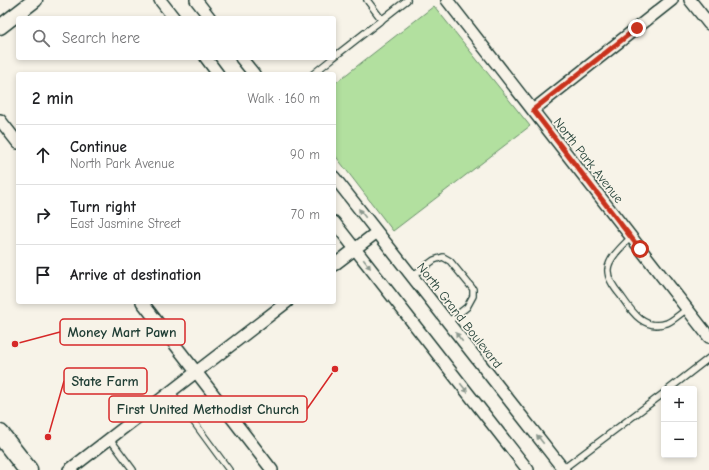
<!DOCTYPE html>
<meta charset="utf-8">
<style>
body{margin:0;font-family:"Comic Neue",sans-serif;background:#f6f6f6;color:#202124}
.controls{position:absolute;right:12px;bottom:12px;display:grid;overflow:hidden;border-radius:4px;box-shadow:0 2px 6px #0003}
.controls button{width:36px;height:36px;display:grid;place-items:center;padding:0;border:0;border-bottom:1px solid #e0e0e0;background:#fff;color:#202124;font:20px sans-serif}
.stop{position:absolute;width:12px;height:12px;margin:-9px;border:3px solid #c8321e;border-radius:50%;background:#fff}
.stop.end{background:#c8321e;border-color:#fff;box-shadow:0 1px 4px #0008}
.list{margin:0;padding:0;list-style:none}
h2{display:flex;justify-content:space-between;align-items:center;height:52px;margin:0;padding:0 16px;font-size:17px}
h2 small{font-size:13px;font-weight:400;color:#757577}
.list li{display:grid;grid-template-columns:26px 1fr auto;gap:12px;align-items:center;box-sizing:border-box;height:60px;padding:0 16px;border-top:1px solid #e0e0e0}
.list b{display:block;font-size:15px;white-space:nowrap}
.list p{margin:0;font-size:13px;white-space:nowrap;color:#757577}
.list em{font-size:13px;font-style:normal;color:#757577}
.icon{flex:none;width:22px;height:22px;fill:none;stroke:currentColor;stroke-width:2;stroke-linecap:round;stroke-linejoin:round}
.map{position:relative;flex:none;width:709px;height:470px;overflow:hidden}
.search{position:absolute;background:#fff;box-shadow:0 2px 6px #0003;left:16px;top:16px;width:320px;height:44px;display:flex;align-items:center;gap:10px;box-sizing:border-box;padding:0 14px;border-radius:4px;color:#757577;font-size:15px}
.panel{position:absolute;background:#fff;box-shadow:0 2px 6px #0003;left:16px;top:72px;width:320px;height:232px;border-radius:4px}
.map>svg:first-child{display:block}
.green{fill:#b2e09f;stroke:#688e6a}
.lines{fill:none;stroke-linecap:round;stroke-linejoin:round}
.service-casing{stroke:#1f3d34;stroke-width:8}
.minor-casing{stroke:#1f3d34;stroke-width:14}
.tertiary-casing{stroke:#1f3d34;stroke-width:17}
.primary-casing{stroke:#1f3d34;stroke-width:21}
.service{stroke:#f7f3e8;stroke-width:5.5}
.minor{stroke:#f7f3e8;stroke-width:11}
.tertiary{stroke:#f7f3e8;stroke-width:14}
.primary{stroke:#f7f3e8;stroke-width:18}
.oneway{fill:#8b988e}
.route{stroke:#c8321e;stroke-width:5}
.labels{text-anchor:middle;stroke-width:3.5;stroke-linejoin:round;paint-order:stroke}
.street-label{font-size:13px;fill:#1f3d34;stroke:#f7f3e8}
.leader{fill:none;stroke:#d62828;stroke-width:1.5}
.callout-dot{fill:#d62828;stroke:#f7f3e8;stroke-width:1.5}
.callout{fill:#f7f3e8;stroke:#d62828;stroke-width:1.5}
.callout-label{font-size:14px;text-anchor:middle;font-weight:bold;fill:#1f3d34}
</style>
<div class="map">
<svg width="709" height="470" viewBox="0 0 709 470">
<rect width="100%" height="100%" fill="#f7f3e8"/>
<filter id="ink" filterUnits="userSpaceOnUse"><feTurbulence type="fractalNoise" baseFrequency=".025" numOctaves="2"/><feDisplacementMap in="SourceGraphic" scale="8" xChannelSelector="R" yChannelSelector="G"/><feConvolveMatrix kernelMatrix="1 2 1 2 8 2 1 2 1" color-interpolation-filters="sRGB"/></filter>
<g filter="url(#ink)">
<!-- green -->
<path class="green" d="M434,6L530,126L393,231L334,154V84Z"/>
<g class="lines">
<defs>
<path id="service" d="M367,0L382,20
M334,57L407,0
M313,74L333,58
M631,237C624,245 609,257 608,269C607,278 615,289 621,296C632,312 644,331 667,323C674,320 681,313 687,309
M412,276L434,260L443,257L450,261L473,289V296L467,307L448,322
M669,389L709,358
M171,391L229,470
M110,439L133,470
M563,469L664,393"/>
<path id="minor" d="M160,0L174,18
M196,0L210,18
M447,0L709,337
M690,0L709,24
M206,58L218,74
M241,58L254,74
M533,110L672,0
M0,120L18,143
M334,177L564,470
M334,222L528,470
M334,265L377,232
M142,302L272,470
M69,470L287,302"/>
<path id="tertiary" d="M0,27L35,0"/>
<path id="primary" d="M0,434L28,470"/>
</defs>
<!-- service casing -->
<use href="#service" class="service-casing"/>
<!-- minor casing -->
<use href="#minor" class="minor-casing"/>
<!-- tertiary casing -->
<use href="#tertiary" class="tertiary-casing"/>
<!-- primary casing -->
<use href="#primary" class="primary-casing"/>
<!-- service -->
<use href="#service" class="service"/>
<!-- minor -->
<use href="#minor" class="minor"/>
<!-- tertiary -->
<use href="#tertiary" class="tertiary"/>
<!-- primary -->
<use href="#primary" class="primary"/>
</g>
<!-- one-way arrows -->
<defs><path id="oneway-solid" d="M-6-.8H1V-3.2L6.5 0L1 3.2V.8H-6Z"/></defs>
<g class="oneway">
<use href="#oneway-solid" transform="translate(362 213) rotate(-128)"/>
<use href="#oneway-solid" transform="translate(367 264) rotate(52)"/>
<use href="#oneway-solid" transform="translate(459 337) rotate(-128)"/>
<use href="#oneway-solid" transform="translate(464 388) rotate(52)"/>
<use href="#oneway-solid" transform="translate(540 439) rotate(-128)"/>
</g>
</g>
<g class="lines" filter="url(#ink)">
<!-- route -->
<path class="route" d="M637,28L533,110L640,249"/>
</g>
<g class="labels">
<!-- street labels -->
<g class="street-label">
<text transform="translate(589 160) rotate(52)" y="5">North Park Avenue</text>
<text transform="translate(460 315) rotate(52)" y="5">North Grand Boulevard</text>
</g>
</g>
<!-- callouts -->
<path class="leader" d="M15 344L60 332M48 437L64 381M335 369L307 409"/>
<g class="callout-dot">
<circle cx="15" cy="344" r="4"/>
<circle cx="48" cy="437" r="4"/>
<circle cx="335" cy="369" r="4"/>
</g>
<g class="callout">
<rect x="60" y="319" width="125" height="26" rx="4"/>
<rect x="64" y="368" width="83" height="26" rx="4"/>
<rect x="109" y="396" width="198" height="26" rx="4"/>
</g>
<g class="callout-label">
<text x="122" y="337">Money Mart Pawn</text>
<text x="105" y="386">State Farm</text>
<text x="208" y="414">First United Methodist Church</text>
</g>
</svg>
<div class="controls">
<button>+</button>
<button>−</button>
</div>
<div class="stop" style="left:640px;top:249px"></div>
<div class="stop end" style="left:637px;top:28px"></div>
<div class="search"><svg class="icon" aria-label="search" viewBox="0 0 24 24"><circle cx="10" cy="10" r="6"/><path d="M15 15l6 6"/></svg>Search here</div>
<section class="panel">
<h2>2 min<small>Walk · 160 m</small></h2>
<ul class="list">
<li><svg class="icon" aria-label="ahead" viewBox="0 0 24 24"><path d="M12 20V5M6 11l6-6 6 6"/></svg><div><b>Continue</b><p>North Park Avenue</p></div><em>90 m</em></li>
<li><svg class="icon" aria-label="right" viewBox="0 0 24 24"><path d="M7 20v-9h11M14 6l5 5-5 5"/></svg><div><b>Turn right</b><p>East Jasmine Street</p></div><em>70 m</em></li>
<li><svg class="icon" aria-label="arrive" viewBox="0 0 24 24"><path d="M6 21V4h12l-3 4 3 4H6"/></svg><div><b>Arrive at destination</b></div></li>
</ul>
</section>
</div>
